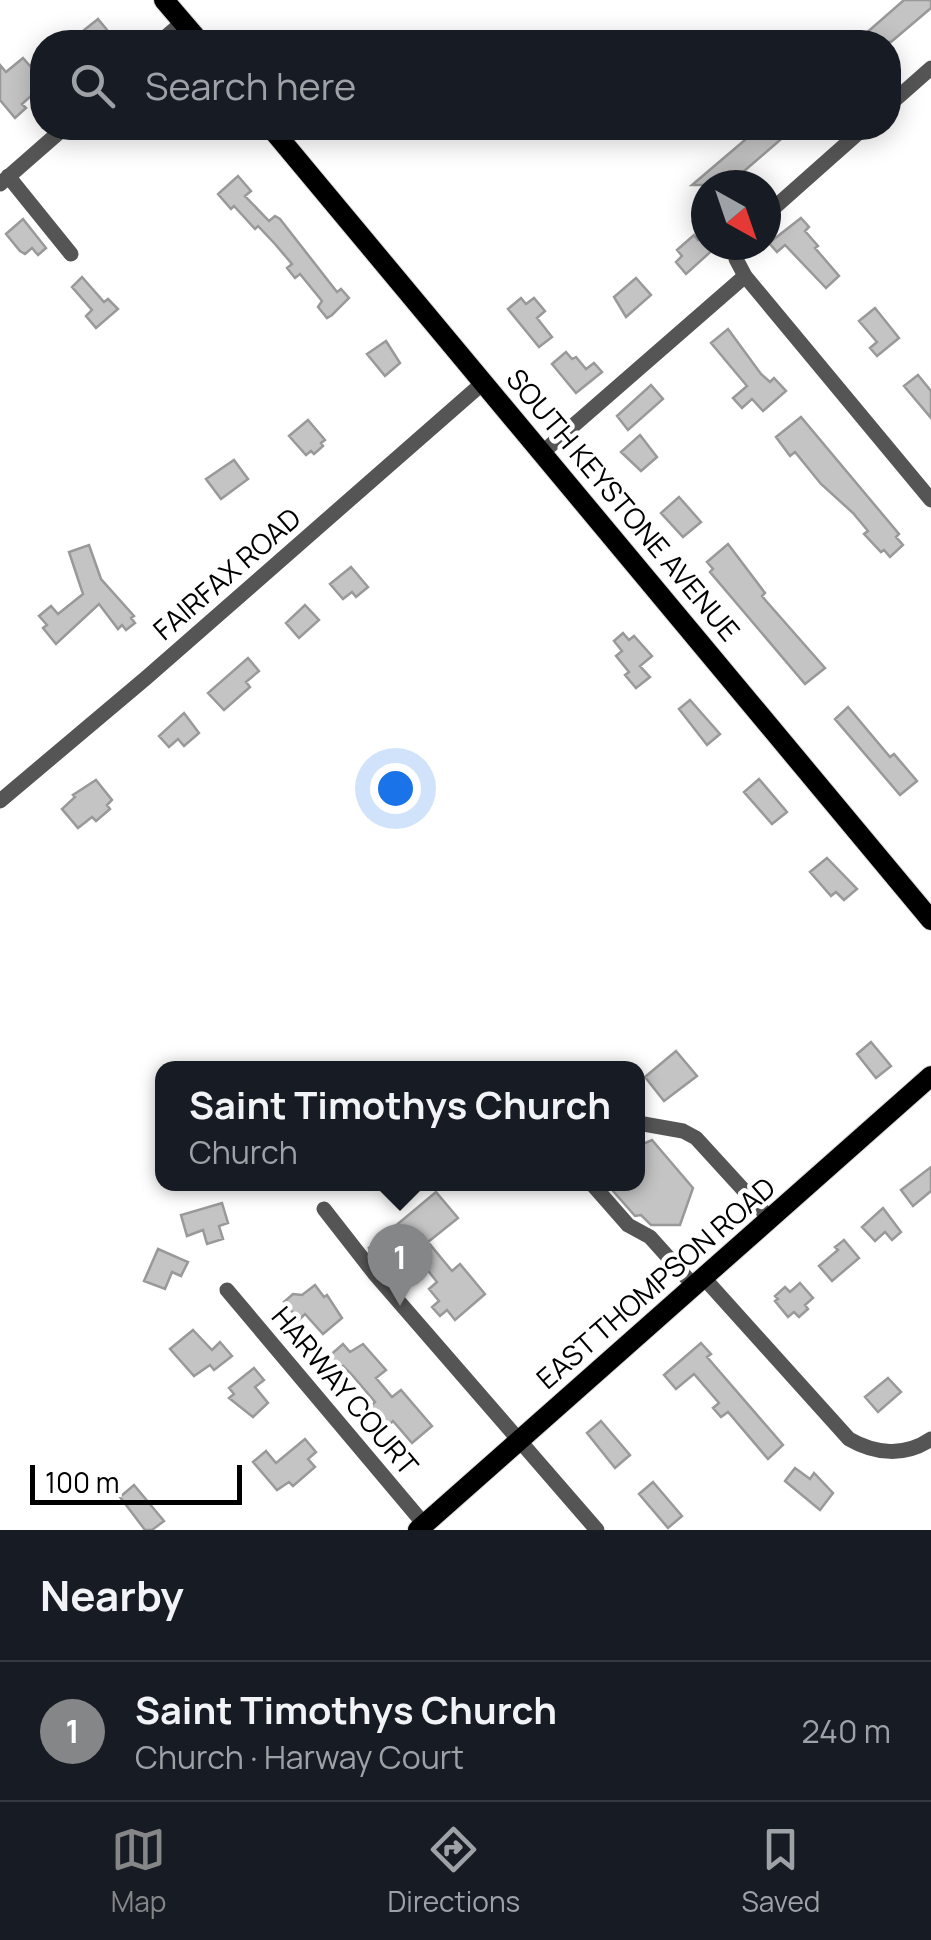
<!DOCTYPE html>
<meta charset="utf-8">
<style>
body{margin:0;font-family:Manrope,sans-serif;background:#20242c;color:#f1f3f6}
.compass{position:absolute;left:691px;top:170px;width:90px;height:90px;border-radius:50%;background:#171b24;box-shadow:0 5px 25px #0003;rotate:140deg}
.scale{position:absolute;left:30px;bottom:25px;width:212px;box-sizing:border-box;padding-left:10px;border:5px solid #000;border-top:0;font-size:28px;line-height:35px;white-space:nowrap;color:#000;-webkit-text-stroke:8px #fff;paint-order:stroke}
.you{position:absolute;left:395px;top:788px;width:35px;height:35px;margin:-25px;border:8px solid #fff;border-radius:50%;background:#1a73e8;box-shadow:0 0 0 15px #1a73e833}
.badge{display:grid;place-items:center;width:65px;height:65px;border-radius:50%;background:#858687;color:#fff;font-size:32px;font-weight:700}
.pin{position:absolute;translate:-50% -82px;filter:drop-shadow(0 2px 5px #0008)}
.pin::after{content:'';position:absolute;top:52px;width:35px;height:30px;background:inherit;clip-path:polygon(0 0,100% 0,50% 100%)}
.popup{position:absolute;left:155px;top:1061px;width:490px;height:130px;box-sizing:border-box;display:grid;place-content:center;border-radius:20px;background:#171b24;filter:drop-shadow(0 2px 8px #0005);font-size:32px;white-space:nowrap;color:#9ea1a6}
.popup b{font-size:38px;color:#f1f3f6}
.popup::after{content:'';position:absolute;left:50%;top:100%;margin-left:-20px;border:20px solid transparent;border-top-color:#171b24}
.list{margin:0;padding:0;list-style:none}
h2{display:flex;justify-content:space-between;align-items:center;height:130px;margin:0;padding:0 40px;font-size:42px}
h2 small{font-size:32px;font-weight:400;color:#9ea1a6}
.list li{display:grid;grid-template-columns:65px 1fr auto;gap:30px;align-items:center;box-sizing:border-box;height:140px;padding:0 40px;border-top:2px solid #363941}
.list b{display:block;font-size:38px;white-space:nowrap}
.list p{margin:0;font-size:32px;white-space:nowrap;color:#9ea1a6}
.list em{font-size:32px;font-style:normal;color:#9ea1a6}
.icon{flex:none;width:55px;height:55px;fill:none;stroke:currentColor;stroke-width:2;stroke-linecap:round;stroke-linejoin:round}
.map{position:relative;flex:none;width:931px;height:1530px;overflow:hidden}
.search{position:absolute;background:#171b24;box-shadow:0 5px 25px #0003;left:30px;right:30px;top:30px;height:110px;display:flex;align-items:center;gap:25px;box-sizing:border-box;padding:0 35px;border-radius:40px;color:#9ea1a6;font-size:38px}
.sheet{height:270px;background:#171b24}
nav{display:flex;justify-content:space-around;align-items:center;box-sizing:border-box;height:140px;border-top:2px solid #363941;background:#171b24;font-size:28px;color:#9ea1a6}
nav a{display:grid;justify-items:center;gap:5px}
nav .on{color:#858687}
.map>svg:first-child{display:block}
.building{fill:#c4c4c4;stroke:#999;stroke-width:2.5}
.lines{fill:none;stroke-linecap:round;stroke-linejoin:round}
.major-casing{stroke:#dbdbdb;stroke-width:22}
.minor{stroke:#555;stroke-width:15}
.major{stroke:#000;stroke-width:20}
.labels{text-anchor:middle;stroke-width:9;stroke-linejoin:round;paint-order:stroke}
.street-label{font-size:28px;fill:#000;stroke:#fff}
</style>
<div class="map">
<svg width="931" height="1530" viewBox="0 0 931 1530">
<rect width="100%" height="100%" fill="#fff"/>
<!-- building -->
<path class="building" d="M904,0H931V8L891,42H856Z
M98,19L117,42H69Z
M23,58L30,66L37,59L42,66V86L22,104L26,108L15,118L0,100V65L6,72Z
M759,128H794L728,185H692Z
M238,176L251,191L245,196L269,221L275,216L280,219L337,292L341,289L349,298L332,315L327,318L318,307L322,301L300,274L295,278L287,268L292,264L275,244L258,226L255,229L234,206L231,209L218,194Z
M801,218L809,227L805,231L818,246L815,248L839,276L826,288L785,245L777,252L769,243Z
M23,219L46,248L38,255L32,248L25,254L20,251L6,234Z
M706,233V245H718L686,274L676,262L682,256L677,250L694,235L698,240Z
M82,277L104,302L108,299L118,309L96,328L86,316L92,310L72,287Z
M636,278L651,295L626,317L614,297Z
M521,298L526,304L534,298L545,311L537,318L552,337L539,347L508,309Z
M875,308L899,338L877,356L870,348L877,342L859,321Z
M728,329L761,374L770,382L774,378L786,391L763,411L752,399L742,408L733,398L747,386L711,343Z
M386,341L400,363L385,376L367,354Z
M566,352L572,359L576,357L586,369L594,363L602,372L576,393L552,364Z
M918,375L931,391V418L904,386Z
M651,385L663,399L628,430L617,416Z
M801,417L899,534L896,537L903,545L890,557L884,550L881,552L864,534L868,531L853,513L821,484L795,452L790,456L776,437Z
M308,420L325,440L321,443L323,446L314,454L311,451L306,455L289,436Z
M640,435L657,457L641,471L621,452Z
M234,460L248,479L221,499L206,479Z
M679,497L701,522L683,537L661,513Z
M728,544L765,593L762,596L767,602L825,668L805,684L710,572L713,569L707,562Z
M89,545L101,579L134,616L131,618L135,623L126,630L122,625L118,629L99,604L56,644L43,628L47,625L39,616L51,606L58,614L83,594L69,552Z
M351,567L368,587L356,597L352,592L343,599L330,584Z
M305,605L319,620L299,638L286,623Z
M623,633L629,640L634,636L652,656L640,666L650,677L636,688L625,675L629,672L616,656L622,651L614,641Z
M248,658L259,671L246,682L250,687L224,710L208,693Z
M690,700L720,734L707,745L679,709Z
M848,707L890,757L894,754L917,781L900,795L835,719Z
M184,713L199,733L184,746L178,739L169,747L159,736Z
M759,779L787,812L772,824L744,792Z
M96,780L112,800L107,805L110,809L96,821L92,817L78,828L62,809L75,797L73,795Z
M827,858L857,889L844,900L836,892L831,896L810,872Z
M871,1042L891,1066L876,1078L857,1054Z
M676,1051L697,1076L664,1101L645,1077Z
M652,1140L693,1188L680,1225H651L641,1215L635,1216L607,1184H638V1146Z
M931,1167V1191L913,1206L901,1190Z
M436,1192L458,1218L428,1242L452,1271L460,1264L485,1294L455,1320L447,1310L440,1316L432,1307L439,1301L429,1289L437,1282L415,1254L390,1275L369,1248Z
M222,1203L228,1223L219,1226L223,1239L207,1244L203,1230L187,1236L181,1215Z
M883,1208L901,1232L892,1240L885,1232L875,1241L862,1227Z
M844,1240L859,1258L832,1281L819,1266L838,1250L835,1247Z
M158,1249L188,1262L181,1276L172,1272L165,1289L144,1281Z
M800,1283L813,1298L805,1305L808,1309L799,1317L794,1312L788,1317L775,1301L778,1299L775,1296L785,1287L790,1292Z
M315,1285L324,1297L327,1295L342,1318L323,1334L305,1314L299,1320L284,1302L293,1294L302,1295Z
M193,1330L212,1350L220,1342L232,1356L214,1370L210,1365L194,1376L170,1349Z
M701,1343L711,1354L707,1357L783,1445L768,1459L728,1412L721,1417L713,1408L719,1403L694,1374L676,1389L664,1375Z
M343,1344L350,1352L363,1344L386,1370L376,1378L392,1397L401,1390L432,1426L412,1443L393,1421L388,1426L371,1406L375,1402L353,1376L343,1366L339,1369L328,1357Z
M254,1368L264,1380L255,1387L268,1403L253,1417L229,1398L234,1394L229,1388Z
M888,1378L901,1392L878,1412L865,1397Z
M601,1421L630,1455L615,1468L587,1433Z
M305,1439L316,1452L308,1459L315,1467L293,1486L289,1482L277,1490L253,1462L266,1451L276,1463Z
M795,1468L810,1479L814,1473L833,1493L820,1510L785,1481Z
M653,1482L682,1516L668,1528L639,1494Z
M134,1485L164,1521L152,1530H145L120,1497Z"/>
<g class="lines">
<defs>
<path id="major" d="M164,0L200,42
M271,128L931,920
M418,1530L931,1076"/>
</defs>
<!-- major casing -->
<use href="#major" class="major-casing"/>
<!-- minor -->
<path class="minor" d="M160,42L183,22
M888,106L931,68
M8,176L71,254
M0,184L64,128
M766,215L864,128
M738,245L736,259L745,276L931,500
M543,452L745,276
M0,801L146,678L484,382
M638,1123L683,1131L696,1138L770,1219
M592,1184L628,1225L650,1237L694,1286
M324,1209L374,1273L597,1530
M704,1278L849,1439C875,1454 905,1457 931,1439
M227,1290L424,1524"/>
<!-- major -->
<use href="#major" class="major"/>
</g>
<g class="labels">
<!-- street labels -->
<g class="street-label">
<text transform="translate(623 505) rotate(50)" y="10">SOUTH KEYSTONE AVENUE</text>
<text transform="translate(227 574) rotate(-41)" y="10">FAIRFAX ROAD</text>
<text transform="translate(656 1283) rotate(-41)" y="10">EAST THOMPSON ROAD</text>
<text transform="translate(345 1391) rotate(50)" y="10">HARWAY COURT</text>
</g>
</g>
</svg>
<svg class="compass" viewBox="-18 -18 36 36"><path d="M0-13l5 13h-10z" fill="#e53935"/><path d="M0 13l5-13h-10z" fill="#9ea1a6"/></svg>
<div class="scale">100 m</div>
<div class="you"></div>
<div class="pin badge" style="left:400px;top:1306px">1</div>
<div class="popup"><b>Saint Timothys Church</b>Church</div>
<div class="search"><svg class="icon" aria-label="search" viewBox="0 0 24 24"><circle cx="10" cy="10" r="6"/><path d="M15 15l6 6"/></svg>Search here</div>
</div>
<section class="sheet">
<h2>Nearby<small></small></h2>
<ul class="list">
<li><span class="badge">1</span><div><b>Saint Timothys Church</b><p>Church · Harway Court</p></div><em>240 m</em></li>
</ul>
</section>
<nav>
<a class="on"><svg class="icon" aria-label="map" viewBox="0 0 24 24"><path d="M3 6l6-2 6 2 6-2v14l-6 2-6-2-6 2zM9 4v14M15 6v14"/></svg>Map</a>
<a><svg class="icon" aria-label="directions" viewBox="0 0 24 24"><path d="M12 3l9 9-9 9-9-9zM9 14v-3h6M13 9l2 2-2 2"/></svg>Directions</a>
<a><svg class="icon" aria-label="saved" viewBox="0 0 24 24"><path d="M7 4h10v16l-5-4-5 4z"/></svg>Saved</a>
</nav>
